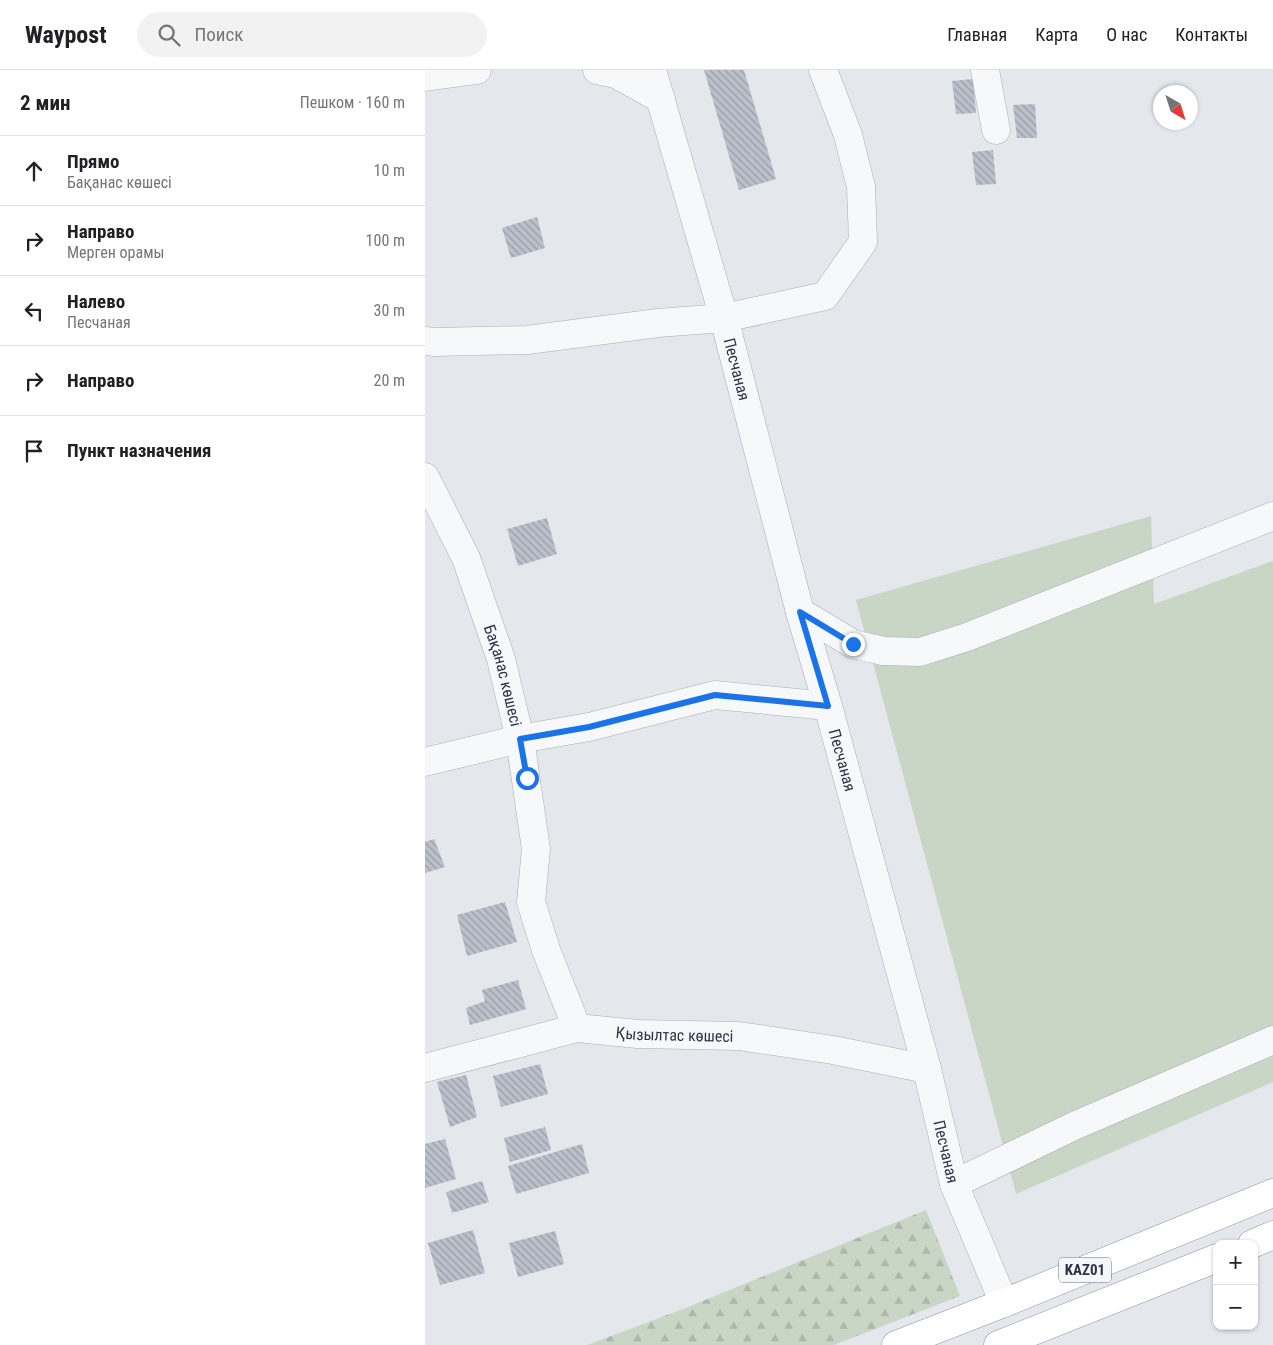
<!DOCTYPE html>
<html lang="ru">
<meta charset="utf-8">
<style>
body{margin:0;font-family:"Roboto Condensed",sans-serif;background:#f2f2f2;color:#202124}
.controls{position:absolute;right:15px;bottom:15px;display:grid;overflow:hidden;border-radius:10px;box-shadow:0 1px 4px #0004}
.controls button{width:45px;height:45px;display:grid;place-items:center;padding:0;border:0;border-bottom:1px solid #e0e0e0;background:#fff;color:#202124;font:25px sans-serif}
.compass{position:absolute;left:728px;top:15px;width:45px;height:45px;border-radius:50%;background:#fff;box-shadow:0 1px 4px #0004;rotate:141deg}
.stop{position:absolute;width:15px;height:15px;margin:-11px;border:4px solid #1a73e8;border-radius:50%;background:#fff}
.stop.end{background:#1a73e8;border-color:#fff;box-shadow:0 1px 5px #0008}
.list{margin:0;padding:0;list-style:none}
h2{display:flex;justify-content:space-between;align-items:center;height:65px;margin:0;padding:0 20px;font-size:21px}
h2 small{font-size:16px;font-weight:400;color:#757577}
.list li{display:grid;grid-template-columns:32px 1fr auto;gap:15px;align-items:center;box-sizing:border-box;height:70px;padding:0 20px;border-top:1px solid #e0e0e0}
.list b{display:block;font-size:19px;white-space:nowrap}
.list p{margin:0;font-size:16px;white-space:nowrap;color:#757577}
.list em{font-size:16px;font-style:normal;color:#757577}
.icon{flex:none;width:28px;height:28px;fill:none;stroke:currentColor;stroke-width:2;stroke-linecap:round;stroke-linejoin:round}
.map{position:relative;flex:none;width:848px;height:1275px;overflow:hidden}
header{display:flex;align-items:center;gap:30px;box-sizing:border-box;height:70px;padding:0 25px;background:#fff;border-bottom:1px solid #e0e0e0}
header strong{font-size:24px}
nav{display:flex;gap:28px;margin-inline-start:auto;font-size:18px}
.search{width:350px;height:45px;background:#f2f2f2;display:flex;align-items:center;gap:12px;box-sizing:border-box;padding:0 18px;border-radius:28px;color:#757577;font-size:19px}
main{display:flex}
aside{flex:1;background:#fff}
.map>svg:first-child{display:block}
.green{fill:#c9d6c5}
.forest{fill:url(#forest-firs)}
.building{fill:url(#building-back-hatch)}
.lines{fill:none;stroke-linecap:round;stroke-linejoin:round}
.minor-casing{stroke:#a9aeb7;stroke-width:29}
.highway-casing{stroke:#8b94a3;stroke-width:29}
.minor{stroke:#f7f8fa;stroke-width:28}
.highway{stroke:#fff;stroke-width:28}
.route{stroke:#1a73e8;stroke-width:6}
.labels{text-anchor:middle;stroke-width:4;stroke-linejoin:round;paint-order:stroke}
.shield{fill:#f4f6f9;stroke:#676e7b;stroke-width:1}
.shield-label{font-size:15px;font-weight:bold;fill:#2b3445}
.street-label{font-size:16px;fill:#2b3445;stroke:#f4f6f9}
</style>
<header>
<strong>Waypost</strong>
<div class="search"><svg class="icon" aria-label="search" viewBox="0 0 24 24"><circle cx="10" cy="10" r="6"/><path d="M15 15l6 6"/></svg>Поиск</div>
<nav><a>Главная</a><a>Карта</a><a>О нас</a><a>Контакты</a></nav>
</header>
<main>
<aside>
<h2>2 мин<small>Пешком · 160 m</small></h2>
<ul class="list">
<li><svg class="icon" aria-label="ahead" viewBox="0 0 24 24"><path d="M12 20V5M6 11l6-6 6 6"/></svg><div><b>Прямо</b><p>Бақанас көшесі</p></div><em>10 m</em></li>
<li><svg class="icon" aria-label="right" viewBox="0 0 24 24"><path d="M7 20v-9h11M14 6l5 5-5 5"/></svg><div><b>Направо</b><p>Мерген орамы</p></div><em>100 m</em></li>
<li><svg class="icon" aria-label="left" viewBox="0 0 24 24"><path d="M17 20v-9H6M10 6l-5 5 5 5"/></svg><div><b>Налево</b><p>Песчаная</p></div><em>30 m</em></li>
<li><svg class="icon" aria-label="right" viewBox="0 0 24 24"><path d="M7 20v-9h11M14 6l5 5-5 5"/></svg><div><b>Направо</b></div><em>20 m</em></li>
<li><svg class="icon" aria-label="arrive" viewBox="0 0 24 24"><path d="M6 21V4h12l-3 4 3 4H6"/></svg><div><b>Пункт назначения</b></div></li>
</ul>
</aside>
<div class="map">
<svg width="848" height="1275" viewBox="0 0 848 1275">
<defs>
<pattern id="forest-firs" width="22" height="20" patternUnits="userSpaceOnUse" patternTransform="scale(1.25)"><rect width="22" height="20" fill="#c9d6c5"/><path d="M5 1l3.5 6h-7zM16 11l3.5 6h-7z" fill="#adb8ab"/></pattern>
<pattern id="building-back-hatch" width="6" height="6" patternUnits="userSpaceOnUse" patternTransform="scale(1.25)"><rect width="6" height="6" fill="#bbc0ca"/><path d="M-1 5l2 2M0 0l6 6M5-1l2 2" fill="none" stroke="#989da6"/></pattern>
</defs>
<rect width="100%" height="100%" fill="#e4e7ec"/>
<!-- green -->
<path class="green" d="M726,446L729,534L848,491V1012L591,1124L431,530Z"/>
<!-- forest -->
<path class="forest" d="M501,1140L535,1226L409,1275H162L258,1239Z"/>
<!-- building -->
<path class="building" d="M279,0H319L351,109L314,120Z
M548,9L551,43L531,44L527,11Z
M610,34L612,68H592L588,35Z
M568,80L571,114L551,115L547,82Z
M112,147L120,178L86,188L77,158Z
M122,448L132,484L93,496L82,459Z
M9,769L20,797L0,803V772Z
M80,832L92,872L42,886L32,845Z
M93,910L101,939L45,955L41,938L60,931L57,920Z
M115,994L123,1024L76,1037L68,1006Z
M41,1005L52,1047L25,1057L12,1012Z
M120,1057L126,1080L85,1092L79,1068Z
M20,1069L31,1109L0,1118V1074Z
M157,1074L164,1103L91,1124L83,1096Z
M57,1111L64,1132L27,1143L21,1122Z
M48,1160L60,1203L15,1215L3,1173Z
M130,1161L139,1194L93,1207L84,1173Z"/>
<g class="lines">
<defs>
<g id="minor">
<path d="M172,0L191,4L236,29"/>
<path id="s1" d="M227,0L299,248L375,542L403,636L502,999L529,1114L579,1233"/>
<path d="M560,0L571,60"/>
<path d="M0,7L52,0"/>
<path d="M0,271L10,272L102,270L233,253L299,248L400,226L438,172L436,117L423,65L398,0"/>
<path id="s2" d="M0,407L41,488L76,589L95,669L111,779L106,832L121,880L152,958"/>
<path d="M375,542L428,574L458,581L495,582L542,567L848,446"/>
<path d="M0,692L95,669L164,657L290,625L403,636"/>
<path id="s3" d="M0,998L152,958L213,964L314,966L408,980L502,999"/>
<path d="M529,1114L649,1056L848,970"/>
</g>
<path id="highway" d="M827,1174L848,1165
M471,1275L579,1233L848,1123
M573,1275L792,1188"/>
</defs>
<!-- minor casing -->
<use href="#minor" class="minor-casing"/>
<!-- highway casing -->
<use href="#highway" class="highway-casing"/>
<!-- minor -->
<use href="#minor" class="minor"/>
<!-- highway -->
<use href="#highway" class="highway"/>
</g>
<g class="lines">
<!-- route -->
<path class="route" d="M102,708L95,669L164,657L290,625L403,636L375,542L428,574"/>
</g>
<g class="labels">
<!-- shield labels -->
<rect class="shield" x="634" y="1187.5" width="52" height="25" rx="4"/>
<g class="shield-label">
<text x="660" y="1205">KАZ01</text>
</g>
<!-- street labels -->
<g class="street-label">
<text dy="6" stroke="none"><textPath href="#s1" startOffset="311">Песчаная</textPath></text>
<text dy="6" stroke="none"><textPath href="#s2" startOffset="214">Бақанас көшесі</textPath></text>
<text dy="6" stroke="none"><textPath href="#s1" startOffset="716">Песчаная</textPath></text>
<text dy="6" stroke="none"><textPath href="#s3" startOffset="255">Қызылтас көшесі</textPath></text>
<text dy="6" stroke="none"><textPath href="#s1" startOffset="1121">Песчаная</textPath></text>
</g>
</g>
</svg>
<div class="controls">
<button>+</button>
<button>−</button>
</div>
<svg class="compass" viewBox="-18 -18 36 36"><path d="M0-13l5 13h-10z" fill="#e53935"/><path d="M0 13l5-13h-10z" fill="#757577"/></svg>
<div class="stop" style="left:102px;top:708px"></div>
<div class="stop end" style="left:428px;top:574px"></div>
</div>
</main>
